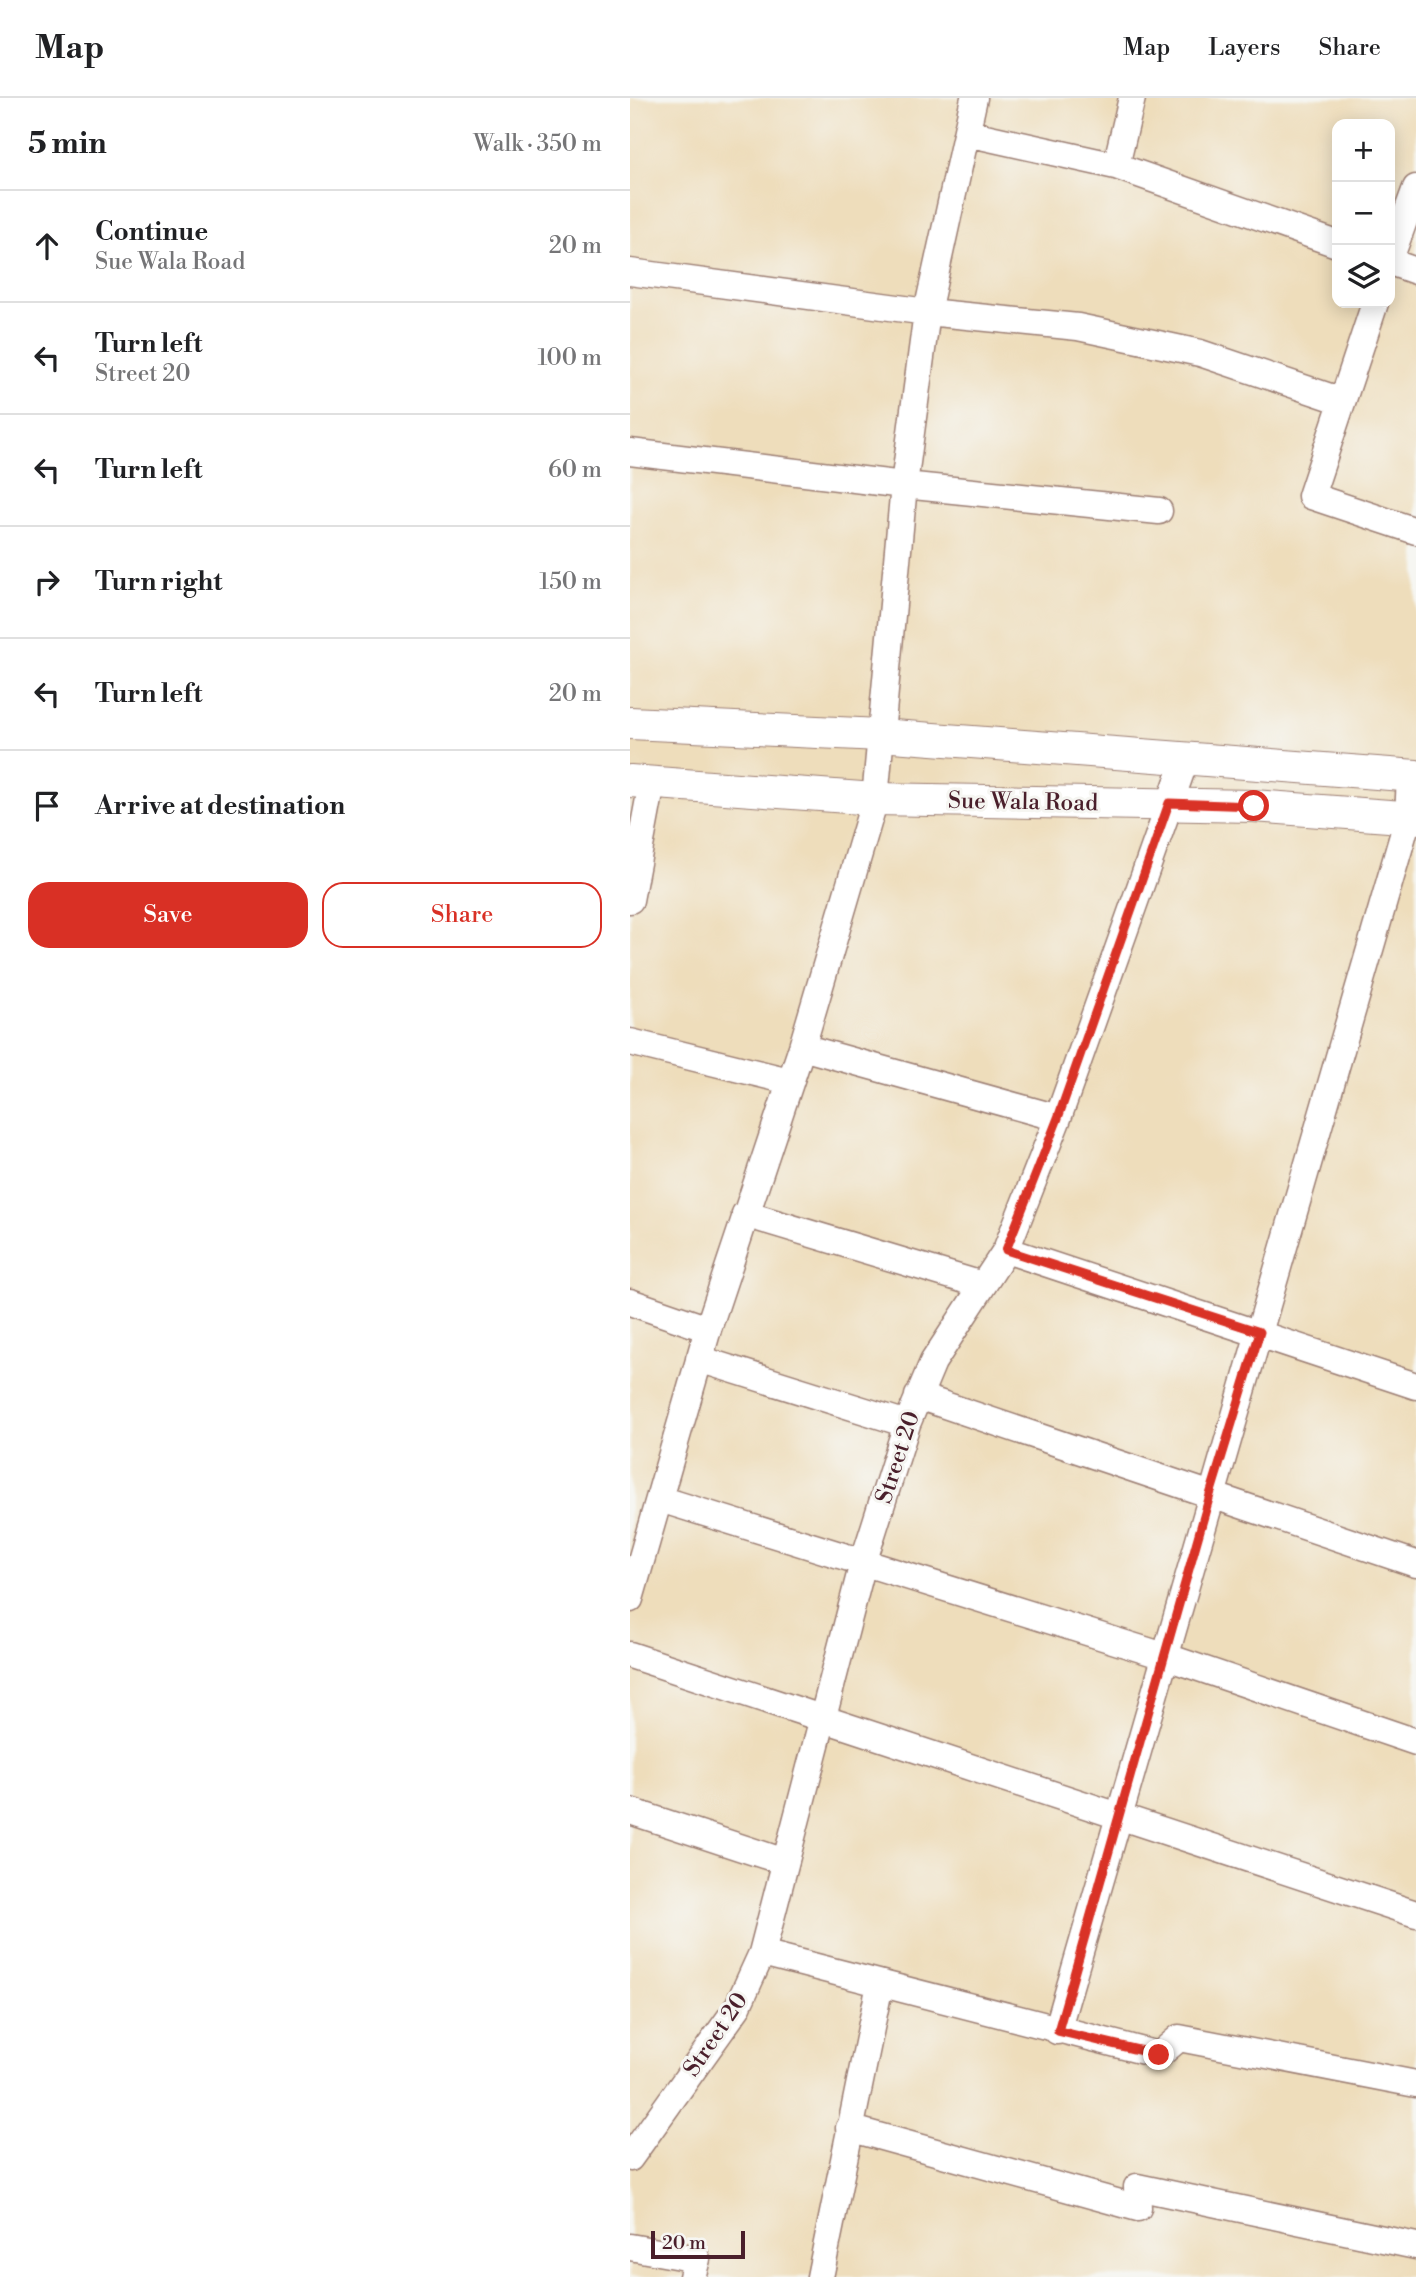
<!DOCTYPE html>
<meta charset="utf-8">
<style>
body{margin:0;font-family:"Libre Bodoni",serif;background:#f2f2f2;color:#202124}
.controls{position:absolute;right:21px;top:21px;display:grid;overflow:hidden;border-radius:14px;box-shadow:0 4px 18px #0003}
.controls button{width:63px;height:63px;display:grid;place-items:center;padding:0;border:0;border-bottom:2px solid #e0e0e0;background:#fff;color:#202124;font:35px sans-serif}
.scale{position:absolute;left:21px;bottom:18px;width:94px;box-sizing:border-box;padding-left:7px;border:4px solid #4a1f2b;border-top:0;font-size:19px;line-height:24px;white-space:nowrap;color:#4a1f2b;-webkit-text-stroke:5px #f6f6f2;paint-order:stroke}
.stop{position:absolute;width:21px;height:21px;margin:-16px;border:5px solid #d93025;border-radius:50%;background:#fff}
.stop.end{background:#d93025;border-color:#fff;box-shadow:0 2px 7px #0008}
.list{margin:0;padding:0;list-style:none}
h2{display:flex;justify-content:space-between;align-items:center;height:91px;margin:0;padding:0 28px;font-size:30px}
h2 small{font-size:23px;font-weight:400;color:#757577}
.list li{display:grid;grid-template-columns:46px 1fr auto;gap:21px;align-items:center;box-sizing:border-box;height:112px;padding:0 28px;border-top:2px solid #e0e0e0}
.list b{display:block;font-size:26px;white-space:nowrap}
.list p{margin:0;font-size:23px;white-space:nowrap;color:#757577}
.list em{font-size:23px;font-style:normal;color:#757577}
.actions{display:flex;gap:14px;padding:21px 28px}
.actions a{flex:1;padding:16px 0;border:2px solid #d93025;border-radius:21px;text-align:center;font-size:24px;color:#d93025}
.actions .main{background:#d93025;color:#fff}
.icon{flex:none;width:38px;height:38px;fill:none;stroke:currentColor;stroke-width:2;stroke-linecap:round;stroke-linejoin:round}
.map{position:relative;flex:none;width:786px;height:2179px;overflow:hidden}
header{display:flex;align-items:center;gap:42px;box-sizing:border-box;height:98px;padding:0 35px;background:#fff;border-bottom:2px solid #e0e0e0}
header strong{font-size:33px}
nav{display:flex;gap:38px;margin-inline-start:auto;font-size:24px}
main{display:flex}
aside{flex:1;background:#fff}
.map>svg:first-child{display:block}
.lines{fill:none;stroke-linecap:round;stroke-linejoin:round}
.minor-casing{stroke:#9c7e73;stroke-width:29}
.tertiary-casing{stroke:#9c7e73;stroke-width:34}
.minor{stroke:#fff;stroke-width:26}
.tertiary{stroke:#fff;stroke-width:32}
.route{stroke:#d93025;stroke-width:9}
.labels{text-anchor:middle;stroke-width:6;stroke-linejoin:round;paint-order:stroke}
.street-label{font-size:23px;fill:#4a1f2b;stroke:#f6f6f2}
</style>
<header>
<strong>Map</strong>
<nav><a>Map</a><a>Layers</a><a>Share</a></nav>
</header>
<main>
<aside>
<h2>5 min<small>Walk · 350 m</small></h2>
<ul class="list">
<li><svg class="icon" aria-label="ahead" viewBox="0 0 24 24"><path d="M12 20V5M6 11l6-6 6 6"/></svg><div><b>Continue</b><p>Sue Wala Road</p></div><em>20 m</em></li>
<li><svg class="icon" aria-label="left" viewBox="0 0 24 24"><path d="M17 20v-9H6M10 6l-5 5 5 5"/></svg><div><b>Turn left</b><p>Street 20</p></div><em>100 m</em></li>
<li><svg class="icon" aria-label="left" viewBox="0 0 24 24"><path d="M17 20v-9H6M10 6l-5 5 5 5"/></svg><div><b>Turn left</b></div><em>60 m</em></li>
<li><svg class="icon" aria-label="right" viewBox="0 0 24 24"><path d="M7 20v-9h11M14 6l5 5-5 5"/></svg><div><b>Turn right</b></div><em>150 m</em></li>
<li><svg class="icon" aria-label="left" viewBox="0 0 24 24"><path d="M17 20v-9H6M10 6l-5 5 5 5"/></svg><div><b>Turn left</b></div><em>20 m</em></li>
<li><svg class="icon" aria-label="arrive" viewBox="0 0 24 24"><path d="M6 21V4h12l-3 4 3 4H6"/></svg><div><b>Arrive at destination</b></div></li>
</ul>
<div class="actions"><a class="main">Save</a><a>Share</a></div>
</aside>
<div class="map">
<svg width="786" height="2179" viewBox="0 0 786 2179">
<rect width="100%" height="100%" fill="#f6f6f2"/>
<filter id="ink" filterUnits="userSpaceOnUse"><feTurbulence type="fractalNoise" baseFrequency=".0143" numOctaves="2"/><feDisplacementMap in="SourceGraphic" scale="14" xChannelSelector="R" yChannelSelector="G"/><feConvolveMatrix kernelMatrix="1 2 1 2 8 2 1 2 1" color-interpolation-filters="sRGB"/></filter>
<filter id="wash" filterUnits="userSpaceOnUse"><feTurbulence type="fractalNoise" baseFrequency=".00686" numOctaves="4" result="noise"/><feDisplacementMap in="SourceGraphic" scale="28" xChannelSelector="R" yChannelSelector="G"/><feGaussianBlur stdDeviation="1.57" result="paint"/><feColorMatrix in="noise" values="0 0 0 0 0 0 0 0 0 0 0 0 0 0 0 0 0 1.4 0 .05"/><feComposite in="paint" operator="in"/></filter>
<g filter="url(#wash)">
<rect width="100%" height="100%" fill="#edb"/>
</g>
<g filter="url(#ink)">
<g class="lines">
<defs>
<path id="minor" d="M337,35L486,68L707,146
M486,68L502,0
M760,161L786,90
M760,164L786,173
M0,174L297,214L448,229L570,255L712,303
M745,205L681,398L786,433
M0,354L274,387L529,413
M0,802L22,685
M0,944L159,983
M172,949L428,1020
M115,1116L352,1187
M376,1152L786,1288
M0,1204L78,1231
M69,1261L277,1326
M288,1298L786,1466
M30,1401L534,1558L786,1644
M0,1501L78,1231L172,949L245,701L274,387L297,214L344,0
M0,1557L786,1816
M0,1713L155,1764
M132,1855L529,1957L549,1940L786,1986
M427,1933L778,720L780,678
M219,2030L508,2110L507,2089L786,2148
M0,2060L107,1910L132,1855L233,1465L277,1326L303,1264L376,1152L428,1020L556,660
M0,2149L67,2161L62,2179
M190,2179L250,1886"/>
<path id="tertiary" d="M0,625L250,637L786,678
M0,683L245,701L624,708L786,720"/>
</defs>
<!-- minor casing -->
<use href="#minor" class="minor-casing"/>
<!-- tertiary casing -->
<use href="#tertiary" class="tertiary-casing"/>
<!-- minor -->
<use href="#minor" class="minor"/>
<!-- tertiary -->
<use href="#tertiary" class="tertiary"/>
</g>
</g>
<g class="lines" filter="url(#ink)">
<!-- route -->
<path class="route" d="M529,1957L428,1933L580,1397L630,1234L376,1152L428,1020L539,705L624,708"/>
</g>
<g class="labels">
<!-- street labels -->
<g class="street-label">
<text transform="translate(393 703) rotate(1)" y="8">Sue Wala Road</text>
<text transform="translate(267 1359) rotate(-72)" y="8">Street 20</text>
<text transform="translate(85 1936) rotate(-56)" y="8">Street 20</text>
</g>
</g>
</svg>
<div class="controls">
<button>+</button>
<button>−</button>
<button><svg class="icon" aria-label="layers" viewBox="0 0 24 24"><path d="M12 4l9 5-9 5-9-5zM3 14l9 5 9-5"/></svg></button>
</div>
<div class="scale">20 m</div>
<div class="stop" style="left:624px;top:708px"></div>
<div class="stop end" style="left:529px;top:1957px"></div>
</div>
</main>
